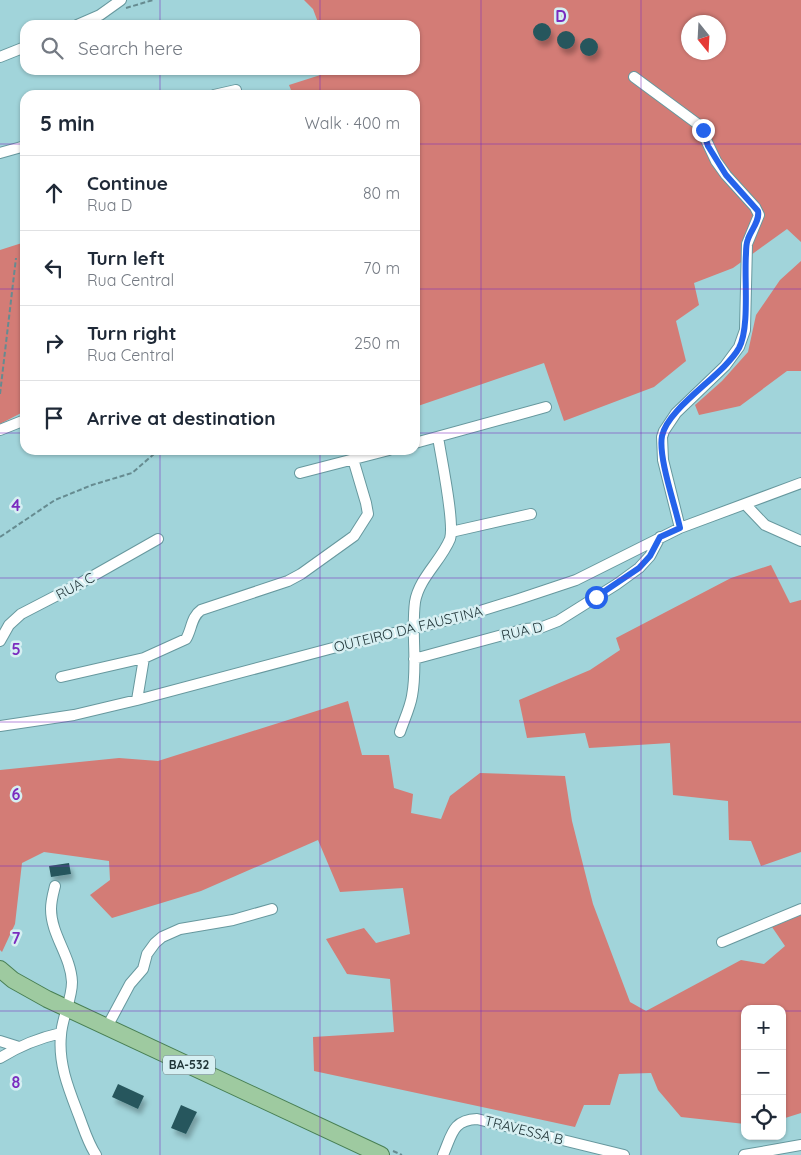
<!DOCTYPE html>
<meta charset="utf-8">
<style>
body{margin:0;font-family:Quicksand,sans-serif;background:#f2f2f3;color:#1f2937}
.controls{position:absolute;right:15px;bottom:15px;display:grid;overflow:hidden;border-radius:10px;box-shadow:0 1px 4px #0004}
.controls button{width:45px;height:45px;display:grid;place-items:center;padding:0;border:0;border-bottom:1px solid #e0e1e3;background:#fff;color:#1f2937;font:25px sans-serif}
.compass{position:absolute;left:681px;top:15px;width:45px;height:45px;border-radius:50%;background:#fff;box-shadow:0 1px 4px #0004;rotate:162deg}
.stop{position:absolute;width:15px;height:15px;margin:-11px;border:4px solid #2563eb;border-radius:50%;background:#fff}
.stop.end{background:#2563eb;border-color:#fff;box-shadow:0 1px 5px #0008}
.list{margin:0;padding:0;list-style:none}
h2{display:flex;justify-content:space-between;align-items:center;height:65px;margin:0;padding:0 20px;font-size:21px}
h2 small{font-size:16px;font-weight:400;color:#747a83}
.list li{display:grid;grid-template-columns:32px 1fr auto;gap:15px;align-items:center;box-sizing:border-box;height:75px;padding:0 20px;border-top:1px solid #e0e1e3}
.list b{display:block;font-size:19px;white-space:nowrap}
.list p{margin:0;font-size:16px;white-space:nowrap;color:#747a83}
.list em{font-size:16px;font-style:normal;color:#747a83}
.icon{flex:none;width:28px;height:28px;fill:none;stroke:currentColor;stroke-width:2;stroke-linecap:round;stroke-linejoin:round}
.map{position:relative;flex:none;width:801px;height:1155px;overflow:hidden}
.search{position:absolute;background:#fff;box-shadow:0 1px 4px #0004;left:20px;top:20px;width:400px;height:55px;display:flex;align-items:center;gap:12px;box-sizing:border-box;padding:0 18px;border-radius:15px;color:#747a83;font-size:19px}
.panel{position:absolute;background:#fff;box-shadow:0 1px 4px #0004;left:20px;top:90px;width:400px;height:365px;border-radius:15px}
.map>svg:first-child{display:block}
.green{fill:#d37c76;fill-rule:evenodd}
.building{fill:#27575d;filter:url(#shadow)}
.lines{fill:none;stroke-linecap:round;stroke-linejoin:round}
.minor-casing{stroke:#67989e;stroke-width:12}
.primary-casing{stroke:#487f53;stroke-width:18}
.path{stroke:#668b90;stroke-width:2;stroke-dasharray:5 2.5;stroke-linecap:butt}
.minor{stroke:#fff;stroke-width:10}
.primary{stroke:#9ecaa0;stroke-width:16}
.route{stroke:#2563eb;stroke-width:6}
.grid{fill:none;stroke:#7b2cbf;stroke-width:1;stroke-opacity:0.55}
.labels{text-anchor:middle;stroke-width:5;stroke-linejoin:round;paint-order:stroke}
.shield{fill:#d6eff2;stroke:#576d70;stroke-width:1}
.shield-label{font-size:12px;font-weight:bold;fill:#213538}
.street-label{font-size:14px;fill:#213538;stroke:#d6eff2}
.grid-label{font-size:16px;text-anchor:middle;font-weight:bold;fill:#7b2cbf;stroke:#d6eff2;stroke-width:5;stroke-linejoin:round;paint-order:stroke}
</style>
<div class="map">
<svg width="801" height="1155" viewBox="0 0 801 1155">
<defs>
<filter id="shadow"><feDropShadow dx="3" dy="5.5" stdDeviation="2.5" flood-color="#0004"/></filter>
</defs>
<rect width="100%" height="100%" fill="#a1d4da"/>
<!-- green -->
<path class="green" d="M304,0H801V242L787,229L733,268L694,283L699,305L676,321L686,361L654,387L564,421L544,363L415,407V95H293L289,85L336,70H415V25H319L313,9ZM688,22H718V52H688Z
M25,242V411L0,424V250Z
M801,261V371H787L740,406L699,415L695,405L722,381L748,352L756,315L780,280Z
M771,565L790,603L801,600V852L761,866L751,841L729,840L728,801L673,795L670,743L589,748L585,733L527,738L519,700L590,670L620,650L616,638L731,578Z
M348,701L362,755H389L394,788L413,794L411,813L441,819L450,796L480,773L565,776L572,821L593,904L630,1002L646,1011L741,960L764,964L785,946L772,927L801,915V1113L782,1119V1009H745V1124L681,1117L658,1090L651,1073L619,1074L610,1105H584L575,1127L314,1071L313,1037L394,1032L390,979L347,974L326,939L364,928L376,943L410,934L403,888L340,892L318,840L201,891L112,918L90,895L110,880L109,861L44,852L22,863L15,924L2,952L0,950V770L119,758L158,761Z"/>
<!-- building -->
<path class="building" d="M533 32a9 9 0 1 1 18 0a9 9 0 1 1-18 0Z
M557 40a9 9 0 1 1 18 0a9 9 0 1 1-18 0Z
M580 47a9 9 0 1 1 18 0a9 9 0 1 1-18 0Z
M69,863L71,874L51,877L49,866Z
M118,1084L144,1096L138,1109L112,1097Z
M181,1105L197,1112L186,1134L171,1128Z"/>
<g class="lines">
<defs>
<path id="minor" d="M77,25L100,15L121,0
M0,57L25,47
M634,77L699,125L716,161L726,175L755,207L759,215L747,244L745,330L739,347L725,366L676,413L664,431L662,437L663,460L680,528
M214,95L236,90
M0,153L25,146
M0,430L25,420
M415,443L546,407
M300,473L389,450
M745,504L765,525L801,541
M451,532L531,514
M0,641L9,625L21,614L77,585L158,539
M414,659L525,629L540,628L558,621L617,584L639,568L650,556L660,537
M61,677L144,658
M137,700L144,658L186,639C192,629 191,617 201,610L288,581L301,574L354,536L368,514L366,503L353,459
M0,726L74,715L137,700L348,644L461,617L519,599L576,580L680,528L801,483
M400,732C404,720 410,708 412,696C418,665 411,633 415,602C419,578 441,561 450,539C455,523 441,457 438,437
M55,886C53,894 51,901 51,909C51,935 71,956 72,982C72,1000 62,1017 61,1035C58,1064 69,1090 79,1116C84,1129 88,1143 96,1155
M722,942L801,909
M107,1027L130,984L143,969L147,954L155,943L162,937L180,929L233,920L272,909
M0,1041L19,1047
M0,1058C19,1046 39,1038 61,1033
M443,1155C452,1135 452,1120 477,1119L624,1155
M744,1155L801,1145"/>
<path id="primary" d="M0,969L13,980L47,999L381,1155"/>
</defs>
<!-- minor casing -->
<use href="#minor" class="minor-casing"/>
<!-- primary casing -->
<use href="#primary" class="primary-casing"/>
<!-- path -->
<path class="path" d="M126,8L153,0
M0,394L16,258
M0,537L55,500L92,485L132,473L154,454L170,450
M393,1151L402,1155"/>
<!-- minor -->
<use href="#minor" class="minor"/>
<!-- primary -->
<use href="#primary" class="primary"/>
</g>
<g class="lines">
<!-- route -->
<path class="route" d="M596,597L639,568L650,556L660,537L680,528C675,505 658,457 662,436C668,407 723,376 739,348C750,327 744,278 746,254C746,249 746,244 748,239C751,230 760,221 758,211L726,175L708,146L703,130"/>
</g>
<!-- grid -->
<path class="grid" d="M160,0V25M320,0V25M481,0V1155M641,0V1155M160,70V95M320,70V95M0,144H25M415,144H801M0,289H25M415,289H801M0,433H25M415,433H801M160,450V1155M320,450V1155M0,578H801M0,722H801M0,866H801M0,1011H745M782,1011H801"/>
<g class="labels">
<!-- shield labels -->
<rect class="shield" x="163" y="1055.5" width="52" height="19" rx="4"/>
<g class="shield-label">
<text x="189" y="1069">BA-532</text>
</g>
<!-- street labels -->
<g class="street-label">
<text transform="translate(75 586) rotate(-28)" y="5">RUA C</text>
<text transform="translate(408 629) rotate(-14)" y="5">OUTEIRO DA FAUSTINA</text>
<text transform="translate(522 631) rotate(-13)" y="5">RUA D</text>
<text transform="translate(524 1130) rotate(14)" y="5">TRAVESSA B</text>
</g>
</g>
<g class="grid-label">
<text x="561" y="22">D</text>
<text x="16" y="511">4</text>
<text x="16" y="655">5</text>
<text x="16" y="800">6</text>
<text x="16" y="944">7</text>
<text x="16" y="1088">8</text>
</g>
</svg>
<div class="controls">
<button>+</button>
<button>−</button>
<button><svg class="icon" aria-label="locate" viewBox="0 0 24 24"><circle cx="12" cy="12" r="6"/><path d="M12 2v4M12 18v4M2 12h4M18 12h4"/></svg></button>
</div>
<svg class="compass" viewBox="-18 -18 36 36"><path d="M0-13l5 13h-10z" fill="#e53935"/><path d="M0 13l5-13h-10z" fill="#747a83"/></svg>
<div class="stop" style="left:596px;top:597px"></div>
<div class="stop end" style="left:703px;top:130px"></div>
<div class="search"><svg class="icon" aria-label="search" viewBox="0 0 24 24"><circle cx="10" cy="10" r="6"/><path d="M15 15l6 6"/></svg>Search here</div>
<section class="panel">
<h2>5 min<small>Walk · 400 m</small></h2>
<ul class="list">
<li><svg class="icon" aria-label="ahead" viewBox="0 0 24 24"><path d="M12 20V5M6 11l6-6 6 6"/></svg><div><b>Continue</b><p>Rua D</p></div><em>80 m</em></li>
<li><svg class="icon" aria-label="left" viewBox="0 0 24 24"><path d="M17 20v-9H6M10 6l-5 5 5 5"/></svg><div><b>Turn left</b><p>Rua Central</p></div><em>70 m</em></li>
<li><svg class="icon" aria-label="right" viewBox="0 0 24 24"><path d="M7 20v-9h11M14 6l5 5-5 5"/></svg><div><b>Turn right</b><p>Rua Central</p></div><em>250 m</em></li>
<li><svg class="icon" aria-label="arrive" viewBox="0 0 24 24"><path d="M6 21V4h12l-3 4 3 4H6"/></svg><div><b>Arrive at destination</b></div></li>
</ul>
</section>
</div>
